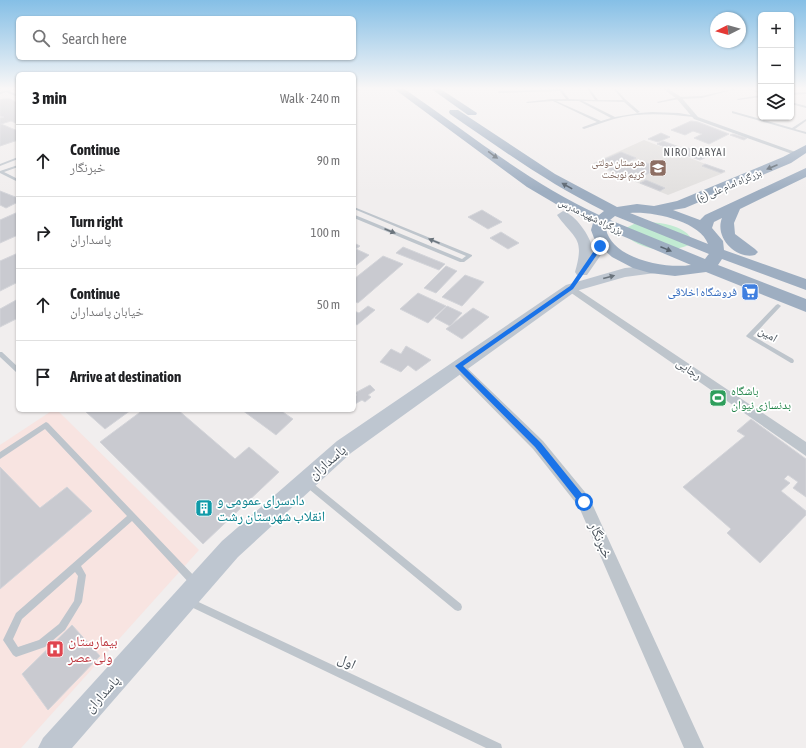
<!DOCTYPE html>
<meta charset="utf-8">
<style>
body{margin:0;font-family:"Asap Condensed","Noto Naskh Arabic",sans-serif;background:#f2f2f2;color:#202124}
.controls{position:absolute;right:12px;top:12px;display:grid;overflow:hidden;border-radius:6px;box-shadow:0 1px 3px #0004}
.controls button{width:36px;height:36px;display:grid;place-items:center;padding:0;border:0;border-bottom:1px solid #e0e0e0;background:#fff;color:#202124;font:20px sans-serif}
.compass{position:absolute;left:710px;top:12px;width:36px;height:36px;border-radius:50%;background:#fff;box-shadow:0 1px 3px #0004;rotate:264deg}
.stop{position:absolute;width:12px;height:12px;margin:-9px;border:3px solid #1a73e8;border-radius:50%;background:#fff}
.stop.end{background:#1a73e8;border-color:#fff;box-shadow:0 1px 4px #0008}
.list{margin:0;padding:0;list-style:none}
h2{display:flex;justify-content:space-between;align-items:center;height:52px;margin:0;padding:0 16px;font-size:17px}
h2 small{font-size:13px;font-weight:400;color:#757577}
.list li{display:grid;grid-template-columns:26px 1fr auto;gap:12px;align-items:center;box-sizing:border-box;height:72px;padding:0 16px;border-top:1px solid #e0e0e0}
.list b{display:block;font-size:15px;white-space:nowrap}
.list p{margin:0;font-size:13px;white-space:nowrap;color:#757577}
.list em{font-size:13px;font-style:normal;color:#757577}
.icon{flex:none;width:22px;height:22px;fill:none;stroke:currentColor;stroke-width:2;stroke-linecap:round;stroke-linejoin:round}
.map{position:relative;flex:none;width:806px;height:748px;overflow:hidden}
.search{position:absolute;background:#fff;box-shadow:0 1px 3px #0004;left:16px;top:16px;width:340px;height:44px;display:flex;align-items:center;gap:10px;box-sizing:border-box;padding:0 14px;border-radius:6px;color:#757577;font-size:15px}
.panel{position:absolute;background:#fff;box-shadow:0 1px 3px #0004;left:16px;top:72px;width:340px;height:340px;border-radius:6px}
.map>svg:first-child{display:block}
.education{fill:#e2e0df}
.medical{fill:#f8e4e1}
.green{fill:#c1ead2}
.building{fill:#c9cad0;stroke:#d3d4d9}
.lines{fill:none;stroke-linecap:round;stroke-linejoin:round}
.service{fill:#bec5cc;fill-rule:evenodd}
.minor{fill:#bec5cc;fill-rule:evenodd}
.secondary{fill:#bec6d0;fill-rule:evenodd}
.trunk{fill:#9eaec1;fill-rule:evenodd}
.oneway{fill:#59646f}
.oneway2{fill:#6b747c}
.oneway3{fill:#6b747d}
.route{fill:#1a73e8}
.labels{text-anchor:middle;stroke-width:3.5;stroke-linejoin:round;paint-order:stroke}
.far-education-label{font-size:10px;fill:#785e54;stroke:#fff;text-anchor:end}
.far-street-label{font-size:10px;fill:#48515a;stroke:#fff}
.far-neighbourhood-label{font-size:11px;letter-spacing:1px;fill:#5c5e62;stroke:#fff}
.shop-label{font-size:12px;fill:#366cbe;stroke:#fff;text-anchor:end}
.street-label{font-size:12px;fill:#48515a;stroke:#fff}
.leisure-label{font-size:12px;fill:#27864d;stroke:#fff;text-anchor:start}
.near-street-label{font-size:14px;fill:#48515a;stroke:#fff}
.near-culture-label{font-size:14px;fill:#0d838f;stroke:#fff;text-anchor:start}
.near-health-label{font-size:14px;fill:#be3a42;stroke:#fff;text-anchor:start}
</style>
<div class="map">
<svg width="806" height="748" viewBox="0 0 806 748">
<rect width="100%" height="100%" fill="#f1eeee"/>
<!-- education -->
<path class="education" d="M644,140L726,172L668,195L591,164Z"/>
<!-- medical -->
<path class="medical" d="M53,410H57L199,550L21,748H0V445Z"/>
<!-- green -->
<path class="green" d="M648,222C662,223 682,225 691,238L689,245C671,253 646,251 630,239L626,228L636,223Z"/>
<!-- building -->
<path class="building" d="M3,99H10L18,103V124L11,121L1,124L18,131V140L0,146V118L4,117L0,116V100Z
M691,121L698,122L729,134L709,144L694,138L702,134L693,131L685,135L671,130Z
M661,133L670,137L658,142L648,139Z
M733,134L747,138L744,140L730,135Z
M663,141L682,148L675,151L657,144Z
M688,148L709,156L700,160L680,153Z
M621,152L636,158L625,163L634,167L644,162L660,168L635,180L626,178L596,163Z
M705,164L725,171L721,173L702,166Z
M646,180L665,188L660,191L640,183Z
M0,191L18,198V202L6,208L0,205Z
M482,210L502,222L488,229L468,217Z
M18,212V235L0,243V220Z
M501,232L519,243L508,249L490,238Z
M354,243L360,246L356,249L369,255L354,267Z
M403,247L445,264L439,270L396,253Z
M18,253V282L0,291V261Z
M383,256L403,264L358,303L354,301V279Z
M446,266L457,271L436,293L424,288Z
M465,275L484,282L462,306L442,297Z
M418,293L446,306L428,323L400,309Z
M18,299V318L0,327V309Z
M368,306L375,310L357,325L354,323V311L359,313Z
M447,306L462,313L450,326L435,318Z
M473,308L489,317L462,339L446,329Z
M406,346L431,360L416,371L408,365L401,372L380,362L391,349L401,354Z
M370,385L375,390L368,395L371,397L365,402L362,400L355,404L354,396L357,395L355,393Z
M88,410H131L105,429L86,412Z
M143,410H178L235,459L249,447L279,472L203,544L100,442Z
M242,410H280L293,419L276,435Z
M751,419L806,459V497L793,488L798,482L788,475L784,479L790,483L781,491L806,511V515L760,563L727,533L731,529L683,487L745,436L737,431Z
M0,467L40,508L67,487L92,511L0,589Z
M72,625L100,656L48,710L22,674Z"/>
<g class="lines">
<!-- service -->
<path class="service" d="M18,88V89L9,91L18,95V97L6,92L0,94V92Z
M354,88H368L361,89L354,94V92L357,89L354,90Z
M587,88H589L598,100H623L613,88H615L625,99L640,112L637,113L624,102L583,101L615,117L639,113L652,112L679,113L696,116L694,117C667,114 640,112 614,119C603,122 594,126 584,129L582,128L583,127L597,122L553,101L527,103L526,102L552,99H566L560,91L499,93L498,92L499,91L561,89L569,99L595,100ZM556,101H579L611,118L601,121Z
M737,88H739L702,98L679,99L658,103L657,102L679,97L702,96Z
M746,88H748L761,92V94Z
M806,92V94L791,95V93Z
M761,95V97L738,100L737,99Z
M791,102L806,106V108L791,104Z
M732,111L792,128L806,119V121L795,129L806,132V134L732,113Z
M18,157V159L0,166V164Z
M18,165V167L4,172L18,179V182L0,173V171Z
M354,207L472,255V256L464,262H460L354,218V215H355L462,259L466,256L354,209Z
M778,304L781,306L780,307L753,336L793,359L794,361L793,363H791L747,337L746,336L776,305Z
M0,352H2L18,367V372H16L0,357Z
M46,422L48,423L198,580L199,583L198,586L195,587L192,586L132,521L81,566L86,575L82,602L65,630L45,647L16,657L13,655L3,640L16,613L127,516L45,429L0,459V452ZM75,572L78,576L74,601L59,624L39,640L18,647L13,639L22,619Z
M307,480L310,481L461,604L462,607L461,610L458,611L455,610L304,485L303,483L304,481Z
M190,598L501,744L502,748H486L187,605L186,602L187,599Z"/>
<!-- minor -->
<path class="minor" d="M662,88H667L681,97L698,117L801,154L795,155L694,119L677,99Z
M571,285L806,442V456L567,290L566,288L567,286Z
M458,362L462,363L543,441L589,497L704,748H684L579,507L533,449L454,369L452,366L454,363Z"/>
<!-- secondary -->
<path class="secondary" d="M563,211C576,215 590,236 593,249L598,236L602,235L608,239L605,249L587,275H577L575,272C585,237 575,240 557,215Z
M658,265L663,266L665,269L663,272L625,277L576,291L351,453L238,557L72,748H38L43,738L222,541L337,441L566,285L625,268Z"/>
<!-- trunk -->
<path class="trunk" d="M393,88H403C467,132 528,182 599,215L604,211C549,184 501,149 450,114L449,112L450,110H458L555,174L617,207L637,204L654,206L677,201L783,157L806,145V153L791,163L685,208L673,210L700,220L705,215L806,168V177L740,209L734,223L735,234L755,249L758,252L755,255C737,260 714,238 722,218L714,222L712,228L723,241L724,250L806,279V290L722,259L718,265L806,299V312L706,272L675,276L650,273L633,268L612,257L604,250L594,238L591,230L593,223L566,210L527,187ZM630,213C652,211 700,221 708,244ZM615,216L709,254L708,255L705,259L610,220ZM606,229L691,265C665,269 612,259 606,229Z
M430,88H439L477,113L476,115H468Z"/>
</g>
<!-- one-way arrows -->
<defs><path id="oneway-solid" d="M-6-.8H1V-3.2L6.5 0L1 3.2V.8H-6Z"/></defs>
<g class="oneway">
<use href="#oneway-solid" transform="translate(493 155) rotate(36)"/>
<use href="#oneway-solid" transform="translate(772 167) rotate(157)"/>
<use href="#oneway-solid" transform="translate(567 186) rotate(-151)"/>
<use href="#oneway-solid" transform="translate(666 249) rotate(22)"/>
</g>
<g class="oneway2">
<use href="#oneway-solid" transform="translate(390 231) rotate(23)"/>
<use href="#oneway-solid" transform="translate(434 241) rotate(-158)"/>
</g>
<use class="oneway3" href="#oneway-solid" transform="translate(609 277) rotate(-15)"/>
<!-- sky -->
<linearGradient id="sky" x2="0" y2="1"><stop stop-color="#85bfe6"/><stop offset="0.46" stop-color="#f9f7f7"/><stop offset="1" stop-color="#f9f7f7" stop-opacity="0"/></linearGradient>
<rect width="806" height="192" fill="url(#sky)"/>
<!-- route -->
<path class="route" d="M598,245L603,246L573,289L463,366L541,443L587,500L588,502L584,506L581,505L535,447L455,366L570,286Z"/>
<!-- icons -->
<defs>
<symbol id="school-square" viewBox="-11 -11 22 22"><rect x="-9" y="-9" width="18" height="18" rx="4" fill="#8d6e63" stroke="#fff"/><path d="M0-5L7-2L0 1L-7-2ZM-4 1L0 2.5L4 1V4Q0 6-4 4Z" fill="#fff"/></symbol>
<symbol id="supermarket-square" viewBox="-11 -11 22 22"><rect x="-9" y="-9" width="18" height="18" rx="4" fill="#3f7fe0" stroke="#fff"/><path d="M-6-5.5h2.5l.6 2H6L4.5 2H-2.5L-4.4-4H-6ZM-1.5 3.2a1.3 1.3 0 1 0 .1 0ZM3 3.2a1.3 1.3 0 1 0 .1 0Z" fill="#fff"/></symbol>
<symbol id="stadium-square" viewBox="-11 -11 22 22"><rect x="-9" y="-9" width="18" height="18" rx="4" fill="#2e9e5b" stroke="#fff"/><path d="M0-5a6.5 5 0 1 0 0 10a6.5 5 0 1 0 0-10ZM-3.5-1.8h7v3.6h-7Z" fill="#fff"/></symbol>
<symbol id="building-square" viewBox="-11 -11 22 22"><rect x="-9" y="-9" width="18" height="18" rx="4" fill="#0f9aa8" stroke="#fff"/><path d="M-4-6H4V6H1V3H-1V6H-4ZM-2.5-4.3h1.7v1.8h-1.7ZM.8-4.3h1.7v1.8H.8ZM-2.5-1h1.7V.8h-1.7ZM.8-1h1.7V.8H.8Z" fill="#fff"/></symbol>
<symbol id="hospital-square" viewBox="-11 -11 22 22"><rect x="-9" y="-9" width="18" height="18" rx="4" fill="#e0444e" stroke="#fff"/><path d="M-5-5h3v3.5h4V-5h3V5h-3V1.5h-4V5h-3Z" fill="#fff"/></symbol>
</defs>
<g fill-rule="evenodd">
<use href="#school-square" x="648" y="158" width="20" height="20"/>
<use href="#supermarket-square" x="740" y="282" width="20" height="20"/>
<use href="#stadium-square" x="708" y="388" width="20" height="20"/>
<use href="#building-square" x="194" y="498" width="20" height="20"/>
<use href="#hospital-square" x="45" y="639" width="20" height="20"/>
</g>
<g class="labels">
<!-- far-education labels -->
<g class="far-education-label">
<text x="645" y="166">هنرستان دولتی<tspan x="645" dy="12">کریم نوبخت</tspan></text>
</g>
<!-- far-street labels -->
<g class="far-street-label">
<text transform="translate(729 185) rotate(-23)" y="4">بزرگراه امام علی (ع)</text>
<text transform="translate(591 216) rotate(26)" y="4">بزرگراه شهید مدرس</text>
</g>
<!-- far-neighbourhood labels -->
<g class="far-neighbourhood-label">
<text x="695" y="156">NIRO DARYAI</text>
</g>
<!-- shop labels -->
<g class="shop-label">
<text x="737" y="296">فروشگاه اخلاقی</text>
</g>
<!-- street labels -->
<g class="street-label">
<text transform="translate(768 334) rotate(30)" y="4">امین</text>
<text transform="translate(689 369) rotate(35)" y="4">رجایی</text>
</g>
<!-- leisure labels -->
<g class="leisure-label">
<text x="731" y="395">باشگاه<tspan x="731" dy="14">بدنسازی نیوان</tspan></text>
</g>
<!-- near-street labels -->
<g class="near-street-label">
<text transform="translate(327 462) rotate(-41)" y="5">پاسداران</text>
<text transform="translate(601 540) rotate(66)" y="5">خبرنگار</text>
<text transform="translate(347 661) rotate(25)" y="5">اول</text>
<text transform="translate(102 694) rotate(-48)" y="5">پاسداران</text>
</g>
<!-- near-culture labels -->
<g class="near-culture-label">
<text x="217" y="505">دادسرای عمومی و<tspan x="217" dy="16">انقلاب شهرستان رشت</tspan></text>
</g>
<!-- near-health labels -->
<g class="near-health-label">
<text x="68" y="646">بیمارستان<tspan x="68" dy="16">ولی عصر</tspan></text>
</g>
</g>
</svg>
<div class="controls">
<button>+</button>
<button>−</button>
<button><svg class="icon" aria-label="layers" viewBox="0 0 24 24"><path d="M12 4l9 5-9 5-9-5zM3 14l9 5 9-5"/></svg></button>
</div>
<svg class="compass" viewBox="-18 -18 36 36"><path d="M0-13l5 13h-10z" fill="#e53935"/><path d="M0 13l5-13h-10z" fill="#757577"/></svg>
<div class="stop" style="left:584px;top:502px"></div>
<div class="stop end" style="left:600px;top:246px"></div>
<div class="search"><svg class="icon" aria-label="search" viewBox="0 0 24 24"><circle cx="10" cy="10" r="6"/><path d="M15 15l6 6"/></svg>Search here</div>
<section class="panel">
<h2>3 min<small>Walk · 240 m</small></h2>
<ul class="list">
<li><svg class="icon" aria-label="ahead" viewBox="0 0 24 24"><path d="M12 20V5M6 11l6-6 6 6"/></svg><div><b>Continue</b><p>خبرنگار</p></div><em>90 m</em></li>
<li><svg class="icon" aria-label="right" viewBox="0 0 24 24"><path d="M7 20v-9h11M14 6l5 5-5 5"/></svg><div><b>Turn right</b><p>پاسداران</p></div><em>100 m</em></li>
<li><svg class="icon" aria-label="ahead" viewBox="0 0 24 24"><path d="M12 20V5M6 11l6-6 6 6"/></svg><div><b>Continue</b><p>خیابان پاسداران</p></div><em>50 m</em></li>
<li><svg class="icon" aria-label="arrive" viewBox="0 0 24 24"><path d="M6 21V4h12l-3 4 3 4H6"/></svg><div><b>Arrive at destination</b></div></li>
</ul>
</section>
</div>
